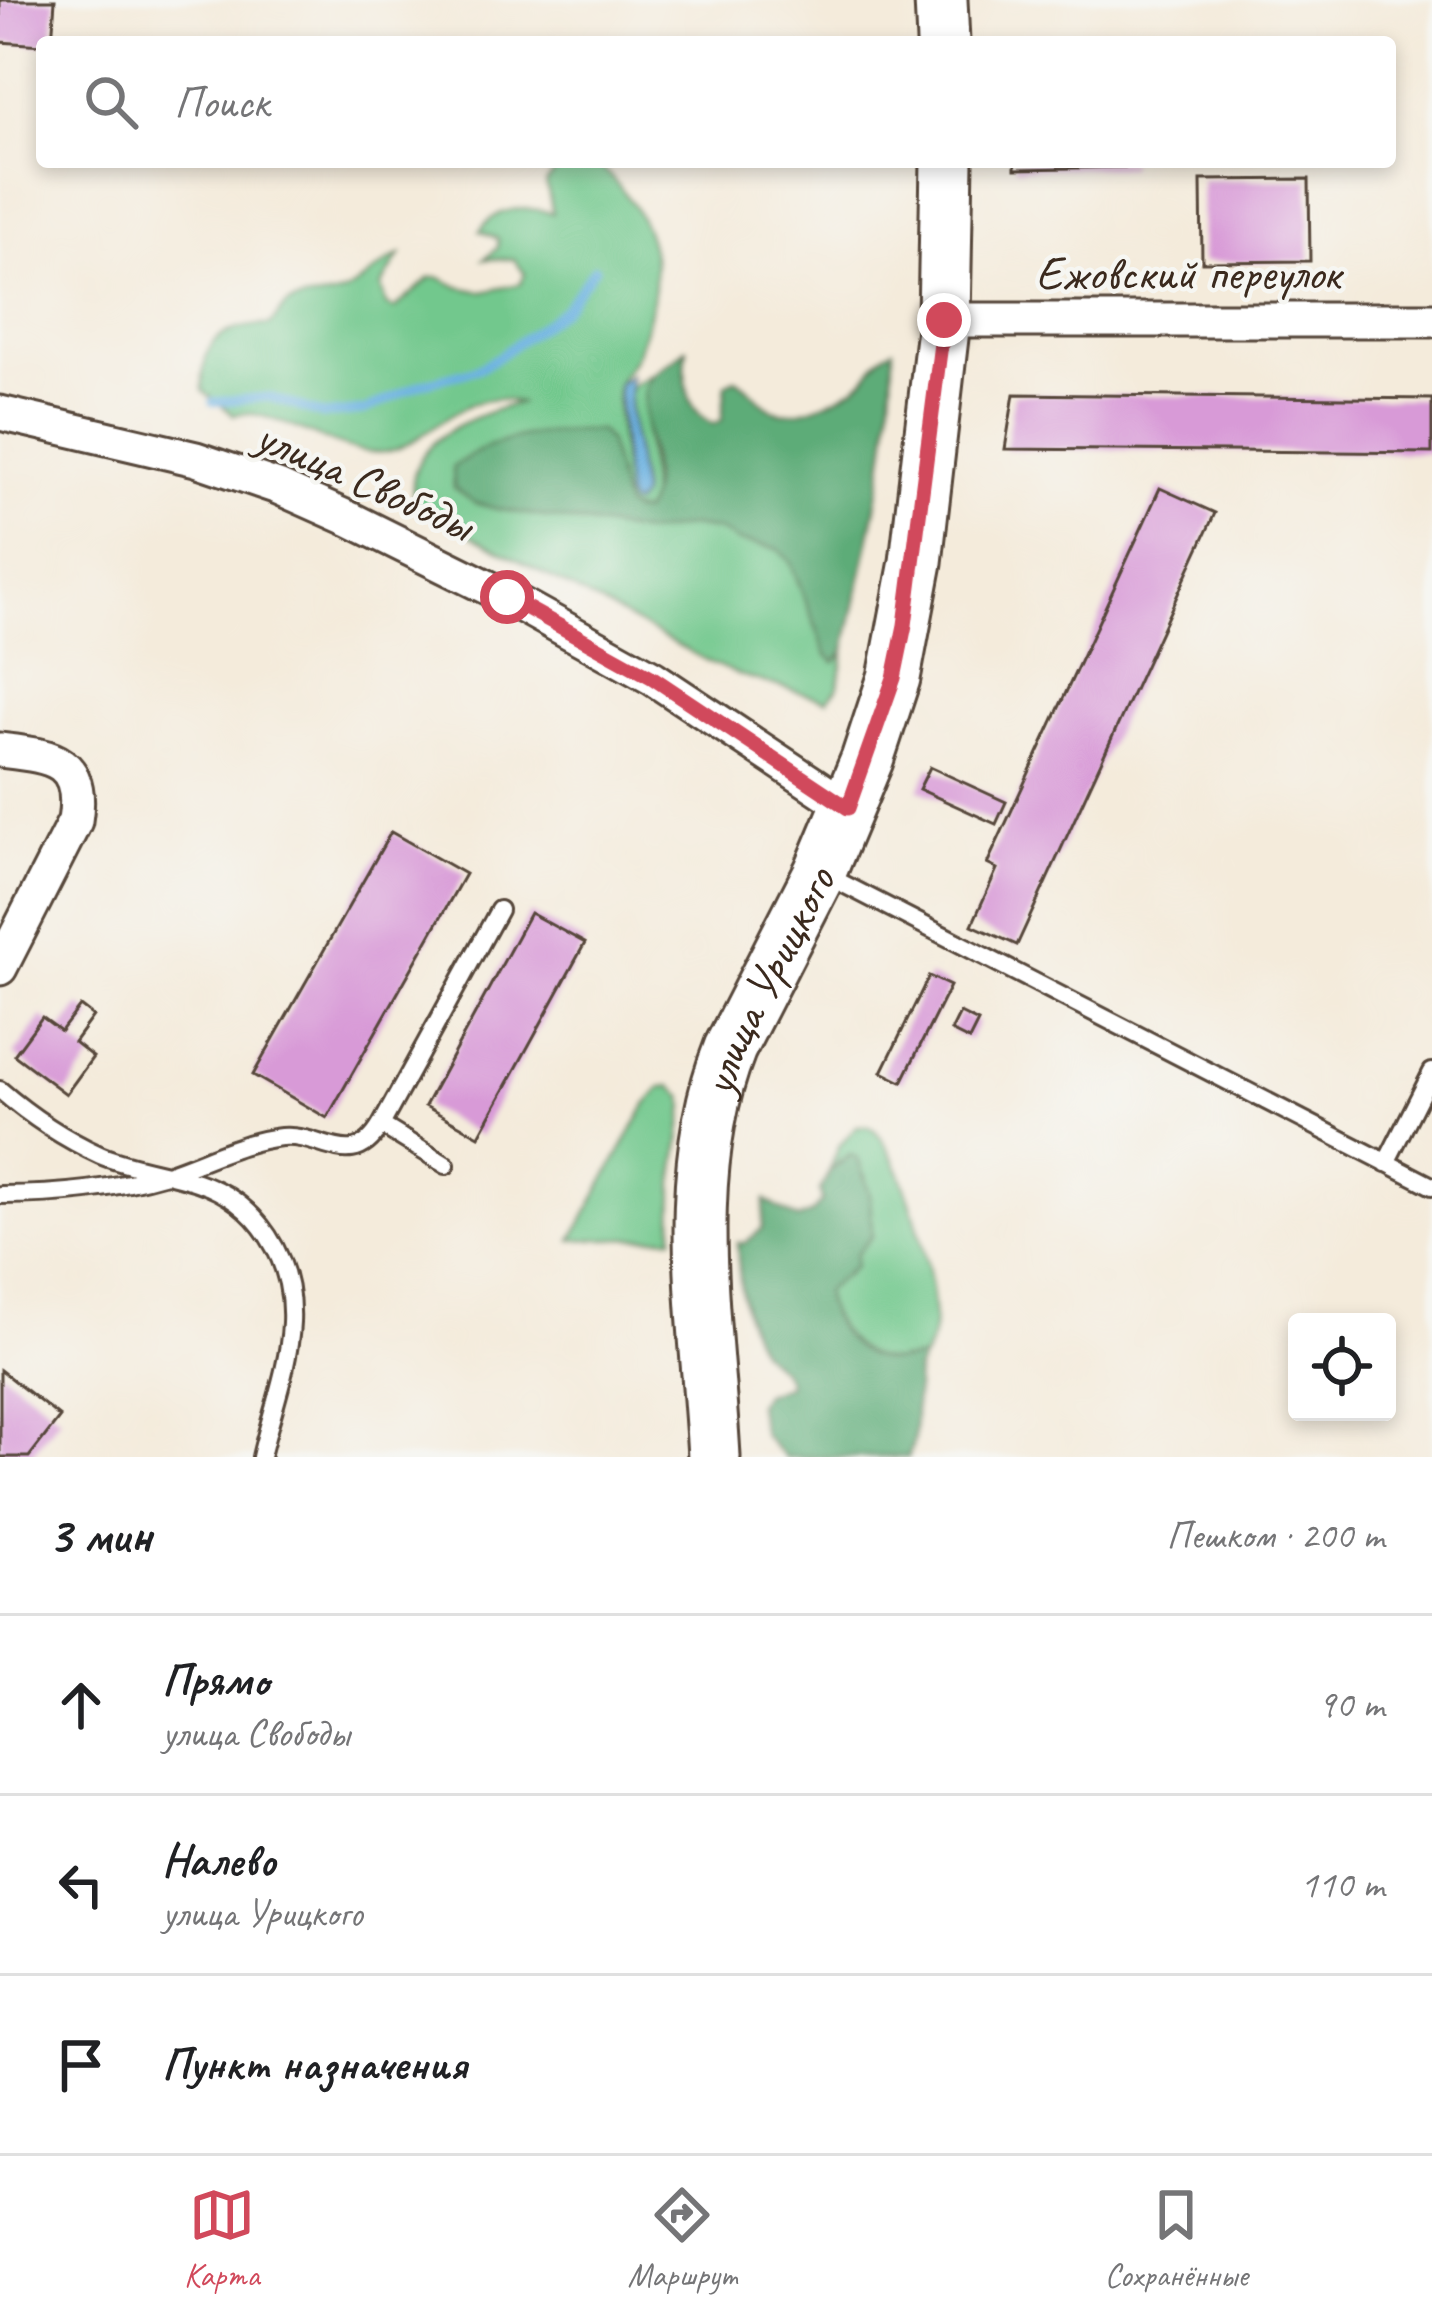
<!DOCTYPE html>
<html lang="ru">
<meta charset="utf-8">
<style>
body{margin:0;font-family:Caveat,sans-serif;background:#f6f6f6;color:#202124}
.controls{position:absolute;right:36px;bottom:36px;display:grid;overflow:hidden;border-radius:12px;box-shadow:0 6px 18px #0003}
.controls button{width:108px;height:108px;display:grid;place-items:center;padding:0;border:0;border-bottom:3px solid #e0e0e0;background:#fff;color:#202124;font:60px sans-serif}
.stop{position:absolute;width:36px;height:36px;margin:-27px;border:9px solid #d1495b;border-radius:50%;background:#fff}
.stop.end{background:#d1495b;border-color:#fff;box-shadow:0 3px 12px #0008}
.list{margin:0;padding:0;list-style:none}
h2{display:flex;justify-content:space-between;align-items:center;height:156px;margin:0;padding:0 48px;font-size:51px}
h2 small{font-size:39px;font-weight:400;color:#757577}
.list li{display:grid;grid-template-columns:78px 1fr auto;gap:36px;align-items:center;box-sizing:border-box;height:180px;padding:0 48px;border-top:3px solid #e0e0e0}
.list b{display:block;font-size:45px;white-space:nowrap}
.list p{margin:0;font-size:39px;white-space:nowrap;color:#757577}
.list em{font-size:39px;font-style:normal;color:#757577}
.icon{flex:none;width:66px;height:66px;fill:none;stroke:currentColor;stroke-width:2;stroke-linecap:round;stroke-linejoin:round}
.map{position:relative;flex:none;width:1432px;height:1457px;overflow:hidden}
.search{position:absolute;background:#fff;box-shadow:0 6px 18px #0003;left:36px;right:36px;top:36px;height:132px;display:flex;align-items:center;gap:30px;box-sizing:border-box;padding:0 42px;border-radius:12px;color:#757577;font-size:45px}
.sheet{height:696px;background:#fff}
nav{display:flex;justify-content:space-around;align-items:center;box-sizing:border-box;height:168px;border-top:3px solid #e0e0e0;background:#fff;font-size:33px;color:#757577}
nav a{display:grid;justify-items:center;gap:6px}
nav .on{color:#d1495b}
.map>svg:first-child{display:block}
.green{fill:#72c88d;stroke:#567956;stroke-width:3}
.forest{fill:#5dac78;stroke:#4c6b4b;stroke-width:3}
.water{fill:#69b1e1;stroke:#526e80;stroke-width:3}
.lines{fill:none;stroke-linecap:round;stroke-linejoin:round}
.stream{stroke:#69b1e1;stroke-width:9}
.building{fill:#d89ad7}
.lane-casing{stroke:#57473a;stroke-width:22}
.street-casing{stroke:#57473a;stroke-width:39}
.primary-casing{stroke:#57473a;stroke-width:57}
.lane{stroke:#fff;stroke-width:16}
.street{stroke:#fff;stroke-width:33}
.primary{stroke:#fff;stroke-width:51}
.route{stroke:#d1495b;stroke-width:15}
.labels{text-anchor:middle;stroke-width:9;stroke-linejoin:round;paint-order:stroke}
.street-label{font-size:48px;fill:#3b2a1e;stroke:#f6f6f2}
</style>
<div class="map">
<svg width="1432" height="1457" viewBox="0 0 1432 1457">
<rect width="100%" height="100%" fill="#f6f6f2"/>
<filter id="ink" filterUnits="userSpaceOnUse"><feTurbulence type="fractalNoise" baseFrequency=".00833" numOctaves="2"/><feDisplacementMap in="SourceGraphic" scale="24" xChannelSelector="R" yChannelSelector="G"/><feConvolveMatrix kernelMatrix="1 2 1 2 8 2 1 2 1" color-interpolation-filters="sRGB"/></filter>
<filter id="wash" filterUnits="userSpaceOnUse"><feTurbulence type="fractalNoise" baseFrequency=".004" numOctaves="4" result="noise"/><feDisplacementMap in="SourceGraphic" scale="48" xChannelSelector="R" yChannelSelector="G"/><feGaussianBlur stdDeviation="2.7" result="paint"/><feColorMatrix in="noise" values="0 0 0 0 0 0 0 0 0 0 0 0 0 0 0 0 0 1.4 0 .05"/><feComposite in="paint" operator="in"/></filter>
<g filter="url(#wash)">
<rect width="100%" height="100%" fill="#f4ebdb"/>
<!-- green -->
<path class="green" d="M562,162H596C660,222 668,272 637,353C633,364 622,373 618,384C614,397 624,488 629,503L641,496L628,396L632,386L656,372C635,399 652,468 650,503L643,512H633L625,507L614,464L497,509L646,533L690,526L718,530L737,541L779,549L790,561L810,606L841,658L845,650L838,688L827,700L739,675L709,662L415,505C399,442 473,415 519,403C460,384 430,445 385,452C339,459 270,404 234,415L203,391C200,340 222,326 269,325C277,319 281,309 289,304C305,295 330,303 353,288C370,277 381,264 400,255L381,287L386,305L394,309L430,278L438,277L459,287L483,292L520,284L525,274L514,259H484L498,248V239L480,231C497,205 526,206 553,213L546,183Z
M671,1086L683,1096L685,1106L674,1183L673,1237L572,1240L646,1105L662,1087Z
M857,1126H869C904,1147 939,1291 933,1331C932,1341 928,1349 923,1358C911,1359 896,1362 884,1360C852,1354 829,1322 824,1292L832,1281L847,1274L856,1254L872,1236L865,1176L840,1161L829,1172L839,1146Z"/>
<!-- forest -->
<path class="forest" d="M687,347C683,375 684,410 713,424L722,420L726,384L735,379C752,386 761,409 781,412C803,416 854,393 867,375C876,363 878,356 893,349C893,451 867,550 845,650L835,662L827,655L790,561L779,549L737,541L718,530L690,526L646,533L497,509L475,503L454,488L453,467C499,433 545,432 599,430L608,441L625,507L633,512H643C666,484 637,421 646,387C651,369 676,362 687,347Z
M850,1155L858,1159L870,1194L872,1236L856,1254L855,1266L824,1292C829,1322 852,1355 884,1360C896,1362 911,1359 923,1358L917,1368L914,1441L908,1457H784L763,1435L756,1403L763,1394L788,1385C785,1365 769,1364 759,1348C742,1318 739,1278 737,1243H745L762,1229L765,1200L798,1219L812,1213L822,1201L820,1191L829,1172Z"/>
<!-- water -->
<path class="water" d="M630,376L629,410L641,496L634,505L629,504L626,497L618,384Z"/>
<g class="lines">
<!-- stream -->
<path class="stream" d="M213,402L269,397L323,415L364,411L421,384L477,369L495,359L563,310L595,268"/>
</g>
<g id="blocks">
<!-- building -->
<path class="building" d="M0,0H55L52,42H42V45L0,42Z
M1015,162H1130V167L1015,169Z
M1309,179L1310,261L1202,262L1201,180Z
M1014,394L1432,399V453L1005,449Z
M1160,488L1215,513L1017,945L972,925L997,869L987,864Z
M930,767L1006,802L996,824L919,789Z
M391,832L465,874L327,1118L253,1075Z
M530,913L585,943L479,1136L425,1106Z
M929,976L950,986L902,1082L882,1072Z
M80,1006L93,1016L74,1042L93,1057L66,1094L14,1055L42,1017L61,1031Z
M960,1013L978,1022L969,1040L951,1031Z
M0,1370L60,1417L29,1457H0Z"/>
</g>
</g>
<g filter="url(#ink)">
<use href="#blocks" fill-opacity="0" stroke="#57473a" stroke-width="3"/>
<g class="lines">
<defs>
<path id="lane" d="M824,874L1432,1186
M0,1090C29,1115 65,1139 100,1155C130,1168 165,1172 197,1182C258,1202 294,1259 291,1323C289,1368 271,1413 261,1457
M381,1125L499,910
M1386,1163L1432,1072
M0,1195C57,1195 111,1190 166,1174C203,1162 242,1141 281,1137C322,1133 353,1174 381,1125L446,1165"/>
<path id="street" d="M944,320H1432
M0,413L196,459L278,487L352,520L507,597L653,678L849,808
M0,750C51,756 85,758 75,821L0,968"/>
<g id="primary">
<path d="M941,0L943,42"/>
<path id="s1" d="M714,1457C707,1323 679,1176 730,1048L820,872L867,760L894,678L916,562L944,320L947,162"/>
</g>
</defs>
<!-- lane casing -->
<use href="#lane" class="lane-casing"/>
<!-- street casing -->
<use href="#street" class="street-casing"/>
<!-- primary casing -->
<use href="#primary" class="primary-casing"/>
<!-- lane -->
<use href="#lane" class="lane"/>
<!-- street -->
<use href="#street" class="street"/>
<!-- primary -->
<use href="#primary" class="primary"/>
</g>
</g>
<g class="lines" filter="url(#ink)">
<!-- route -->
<path class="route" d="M507,597L653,678L848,808L894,678L905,625L944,320"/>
</g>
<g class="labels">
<!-- street labels -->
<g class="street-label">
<text x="1188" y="289">Ежовский переулок</text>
<text transform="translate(365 479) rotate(24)" y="17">улица Свободы</text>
<text dy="17" stroke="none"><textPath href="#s1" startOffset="489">улица Урицкого</textPath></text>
</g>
</g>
</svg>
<div class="controls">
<button><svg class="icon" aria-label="locate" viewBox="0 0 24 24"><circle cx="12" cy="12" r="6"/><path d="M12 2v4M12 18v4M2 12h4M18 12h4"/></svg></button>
</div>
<div class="stop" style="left:507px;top:597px"></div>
<div class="stop end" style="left:944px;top:320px"></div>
<div class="search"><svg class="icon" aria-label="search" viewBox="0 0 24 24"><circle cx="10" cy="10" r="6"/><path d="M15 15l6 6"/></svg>Поиск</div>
</div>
<section class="sheet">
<h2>3 мин<small>Пешком · 200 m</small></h2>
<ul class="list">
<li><svg class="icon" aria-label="ahead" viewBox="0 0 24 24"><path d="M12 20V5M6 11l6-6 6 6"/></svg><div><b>Прямо</b><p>улица Свободы</p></div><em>90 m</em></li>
<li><svg class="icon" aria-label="left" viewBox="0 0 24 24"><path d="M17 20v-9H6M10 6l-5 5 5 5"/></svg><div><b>Налево</b><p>улица Урицкого</p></div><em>110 m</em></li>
<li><svg class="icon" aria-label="arrive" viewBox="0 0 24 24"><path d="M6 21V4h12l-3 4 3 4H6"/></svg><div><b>Пункт назначения</b></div></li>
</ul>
</section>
<nav>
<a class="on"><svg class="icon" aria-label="map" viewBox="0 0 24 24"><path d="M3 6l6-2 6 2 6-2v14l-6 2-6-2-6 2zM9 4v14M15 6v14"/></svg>Карта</a>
<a><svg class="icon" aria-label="directions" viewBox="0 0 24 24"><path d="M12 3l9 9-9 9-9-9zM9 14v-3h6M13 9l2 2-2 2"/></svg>Маршрут</a>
<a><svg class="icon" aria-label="saved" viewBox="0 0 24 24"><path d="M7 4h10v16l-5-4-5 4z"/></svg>Сохранённые</a>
</nav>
